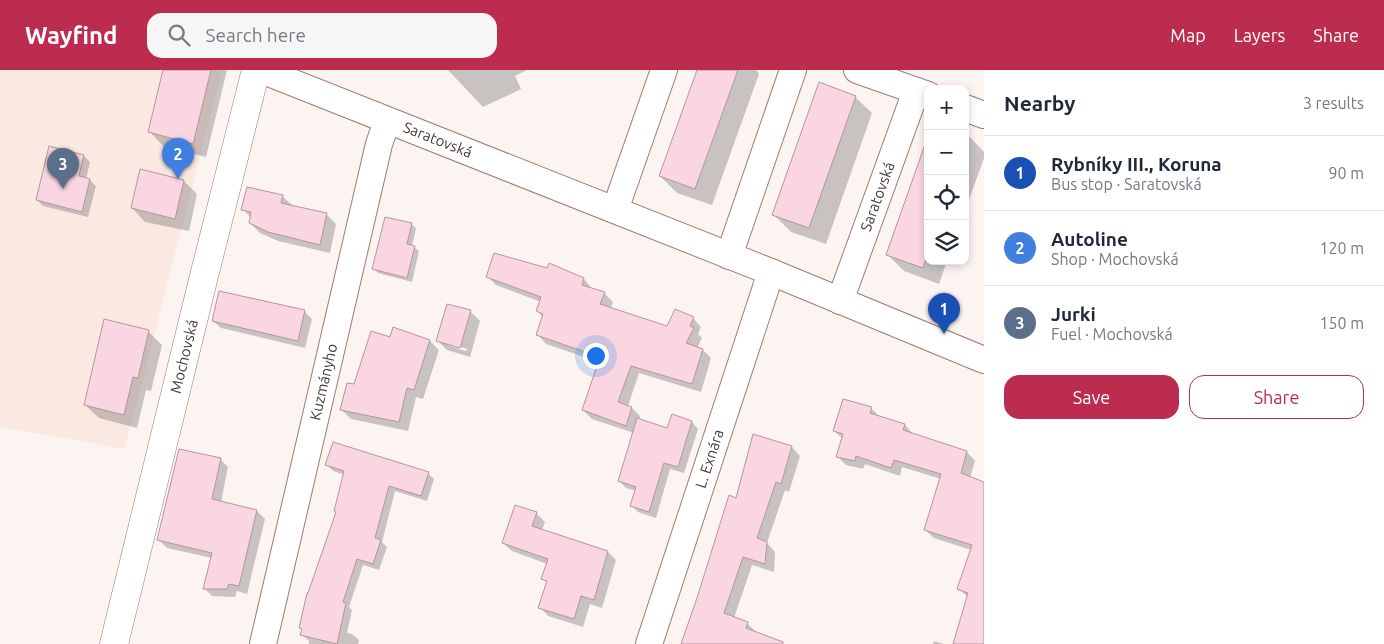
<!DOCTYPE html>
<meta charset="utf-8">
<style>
body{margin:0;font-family:Ubuntu,sans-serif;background:#f6f6f7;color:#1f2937}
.controls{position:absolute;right:15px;top:15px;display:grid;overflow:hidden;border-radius:10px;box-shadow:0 2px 8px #0003}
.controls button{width:45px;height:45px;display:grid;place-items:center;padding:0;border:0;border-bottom:1px solid #e0e1e3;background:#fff;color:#1f2937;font:25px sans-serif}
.you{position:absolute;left:595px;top:285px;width:18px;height:18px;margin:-12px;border:4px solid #fff;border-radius:50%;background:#1a73e8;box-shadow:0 0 0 8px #1a73e833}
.badge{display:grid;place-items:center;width:32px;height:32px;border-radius:50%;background:#bc2c4f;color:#fff;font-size:16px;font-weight:700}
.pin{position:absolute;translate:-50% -41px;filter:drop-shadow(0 1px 2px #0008)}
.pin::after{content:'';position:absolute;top:26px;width:18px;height:15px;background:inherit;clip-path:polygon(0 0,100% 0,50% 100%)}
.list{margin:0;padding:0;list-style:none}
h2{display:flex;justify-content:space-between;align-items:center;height:65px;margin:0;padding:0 20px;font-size:21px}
h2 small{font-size:16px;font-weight:400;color:#747a83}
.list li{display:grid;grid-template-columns:32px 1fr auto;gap:15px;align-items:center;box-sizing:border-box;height:75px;padding:0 20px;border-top:1px solid #e0e1e3}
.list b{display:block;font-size:19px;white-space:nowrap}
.list p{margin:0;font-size:16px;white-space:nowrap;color:#747a83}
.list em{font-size:16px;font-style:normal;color:#747a83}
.actions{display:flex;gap:10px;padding:15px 20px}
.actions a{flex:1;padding:11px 0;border:1px solid #bc2c4f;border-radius:15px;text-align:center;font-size:18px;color:#bc2c4f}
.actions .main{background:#bc2c4f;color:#fff}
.icon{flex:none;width:28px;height:28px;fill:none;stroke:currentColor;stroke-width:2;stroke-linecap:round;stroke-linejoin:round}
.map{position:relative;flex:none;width:984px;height:574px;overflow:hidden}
header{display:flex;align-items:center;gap:30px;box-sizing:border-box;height:70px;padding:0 25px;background:#bc2c4f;color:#fff}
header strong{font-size:24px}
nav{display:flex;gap:28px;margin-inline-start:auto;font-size:18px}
.search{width:350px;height:45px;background:#f6f6f7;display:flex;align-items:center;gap:12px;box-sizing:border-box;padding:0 18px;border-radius:15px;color:#747a83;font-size:19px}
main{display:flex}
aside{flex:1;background:#fff}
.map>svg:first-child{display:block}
.built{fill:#fae9e1}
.shadow{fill:#0003;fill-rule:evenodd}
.building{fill:#f9d6e1;stroke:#b5949f}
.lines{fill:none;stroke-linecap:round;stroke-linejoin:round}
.minor-casing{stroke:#9a7d6f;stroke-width:28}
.tertiary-casing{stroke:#9a7d6f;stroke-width:29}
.minor{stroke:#fff;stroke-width:26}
.tertiary{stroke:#fff;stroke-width:28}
.labels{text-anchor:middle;stroke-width:5;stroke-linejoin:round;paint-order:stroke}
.street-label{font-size:15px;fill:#453832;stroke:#fff}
</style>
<header>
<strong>Wayfind</strong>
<div class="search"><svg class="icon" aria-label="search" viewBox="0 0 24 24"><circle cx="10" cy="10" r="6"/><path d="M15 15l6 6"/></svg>Search here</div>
<nav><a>Map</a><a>Layers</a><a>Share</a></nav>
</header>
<main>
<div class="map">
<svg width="984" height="574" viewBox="0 0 984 574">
<rect width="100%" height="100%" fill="#fbf4f1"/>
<!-- built -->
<path class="built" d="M0,0H222L125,379L0,357Z"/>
<!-- shadow -->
<path class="shadow" d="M164,0H227L206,87L163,76L150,62Z
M448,0H527L515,6L521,19L483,37Z
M698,0H756L759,4L712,135L677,123L660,106Z
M855,27L872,43L826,174L791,162L774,145Z
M965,65L969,66L984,82V88L965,141Z
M928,70V191H947L939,214L904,201L887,184Z
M50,78L84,86L90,92L86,109L90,110L96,116L88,147L43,136L37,130Z
M141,100L184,111L197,124L189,161L145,152L132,138Z
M282,126L292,135L291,137L327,145L336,154L330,183L278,171L260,163L250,153L251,148L243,139Z
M411,154L416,158L412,176L419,181L412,212L378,203L374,199Z
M488,207L584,209L592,219L604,223L613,232L610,239L668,258L693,248L701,257L698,264L702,268L697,278L703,280L711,288L701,322L639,303L628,336L632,338L640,346L639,350L668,359L672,346L692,352L698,359L684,403L670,399L656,448L638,442L632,436L636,421L626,418L619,411L634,363L592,349L583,340L599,292L546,274L538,265L543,247L537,240L541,232L496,215Z
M448,235L471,242L480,251L470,287L447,280L437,270ZM447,273L467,279L466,281L447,275Z
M304,241L312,249L305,278L221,258L213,251Z
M394,258L430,271L439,280L423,329L416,327L408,361L351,349L342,340L355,316L391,269Z
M148,261L162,275L151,321L146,320L137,358L99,348L85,335Z
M871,338L880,347L905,355L913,364L967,382L975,391L970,408L984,413V574H954L968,527L958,519L971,480L934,468L925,460L941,409L902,397L900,406L865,394L863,399L846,395L837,386L843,369L834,361Z
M754,365L792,377L800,386L789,422L785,420L767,473L775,482L774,502L752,495L734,548L748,554L756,562L771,569L776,574H682L737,429Z
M220,389L228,397L221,432L257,441L265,449L247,524L237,521L235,527L212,526L204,518L212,488L167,478L158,469Z
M327,395L428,403L434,409L427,431L395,421L382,472L387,477L379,500L363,495L349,537L352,540L347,563L352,564L359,570L358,574H309V571L302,565L303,561L300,558L337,443L345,405L333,401Z
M536,443L545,452L542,460L608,482L616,490L602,538L590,534L583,557L548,546L540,537L548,513L543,508L547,494L512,481L503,473Z
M934,571L944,574H933Z"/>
<!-- building -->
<path class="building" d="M163,0H211L193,74L148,62Z
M697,0H738L695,119L659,106Z
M819,12L856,26L809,158L772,145Z
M928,66V183L923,198L886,185Z
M49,76L84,85L79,106L90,109L82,142L36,130Z
M140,99L184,110L175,149L131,138Z
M247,117L283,125L281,133L327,143L320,175L268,162L249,153L251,142L241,140Z
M385,147L412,153L407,174L415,176L407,208L372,199Z
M494,183L547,198L549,193L584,208L582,215L605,222L600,234L667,256L675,239L694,247L690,256L694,258L686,273L703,279L692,314L631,296L618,332L632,337L626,356L582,340L600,287L536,265L543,244L536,241L541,227L486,207Z
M219,221L305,240L298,271L212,251Z
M447,234L471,240L460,278L436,271Z
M104,249L149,260L138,308L133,307L124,345L84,335Z
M393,257L430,270L414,320L407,318L399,352L340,340L347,313L354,314L371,261L390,267Z
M843,329L872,337L870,343L905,354L903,360L967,381L961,403L984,412V574H953L968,523L957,519L972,475L924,460L941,404L894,390L891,398L856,386L855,391L836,387L843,364L833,361Z
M672,344L692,351L678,397L664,393L649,442L630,436L636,417L618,411L637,348L667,358Z
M753,364L792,376L781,414L776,412L757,468L767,472L765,494L743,487L724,543L748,552L746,558L783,572V574H681L698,525L729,425L736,428Z
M333,372L429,402L421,426L389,416L375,468L381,470L373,494L357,489L343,532L346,533L337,574L300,565L302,559L299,558L307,523H308L336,442L334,441L344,401L325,395Z
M179,379L221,388L212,429L257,440L239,516L229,514L227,519H203L212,483L157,470Z
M515,435L537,442L532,456L608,481L594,530L581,526L574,549L538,538L547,511L541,509L548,489L502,473Z"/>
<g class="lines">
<defs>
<g id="minor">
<path id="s1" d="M261,0L771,202L984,290"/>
<path d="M857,0L928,25"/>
<path d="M965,38L984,45"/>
<path d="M615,140L664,0"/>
<path d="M729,186L793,0"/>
<path id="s2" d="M840,231L916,21"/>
<path id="s3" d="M263,574L379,74L387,51"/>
<path id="s4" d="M649,574L771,202"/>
</g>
<g id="tertiary">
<path id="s5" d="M114,574L204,206L256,0"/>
</g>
</defs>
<!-- minor casing -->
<use href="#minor" class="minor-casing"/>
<!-- tertiary casing -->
<use href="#tertiary" class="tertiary-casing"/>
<!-- minor -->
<use href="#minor" class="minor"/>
<!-- tertiary -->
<use href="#tertiary" class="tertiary"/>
</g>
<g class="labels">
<!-- street labels -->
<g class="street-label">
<text dy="5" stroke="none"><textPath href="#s1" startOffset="190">Saratovská</textPath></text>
<text dy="5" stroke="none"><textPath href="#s2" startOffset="111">Saratovská</textPath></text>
<text dy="5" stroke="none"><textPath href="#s5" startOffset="296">Mochovská</textPath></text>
<text dy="5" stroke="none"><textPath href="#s3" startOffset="269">Kuzmányho</textPath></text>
<text dy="5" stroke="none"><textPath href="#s4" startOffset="195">L. Exnára</textPath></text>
</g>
</g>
</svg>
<div class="controls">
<button>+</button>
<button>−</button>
<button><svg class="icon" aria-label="locate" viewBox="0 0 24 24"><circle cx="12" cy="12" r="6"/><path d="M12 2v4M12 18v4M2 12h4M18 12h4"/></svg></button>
<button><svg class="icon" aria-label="layers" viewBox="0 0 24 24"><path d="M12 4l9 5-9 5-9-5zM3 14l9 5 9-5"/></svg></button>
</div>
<div class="you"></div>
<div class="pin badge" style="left:944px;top:264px;background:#1a4fb4">1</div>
<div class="pin badge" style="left:178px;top:109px;background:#3f7fe0">2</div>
<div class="pin badge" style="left:63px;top:119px;background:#5c6f8a">3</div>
</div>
<aside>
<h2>Nearby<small>3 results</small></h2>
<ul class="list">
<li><span class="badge" style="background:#1a4fb4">1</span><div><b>Rybníky III., Koruna</b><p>Bus stop · Saratovská</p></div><em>90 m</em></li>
<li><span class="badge" style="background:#3f7fe0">2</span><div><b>Autoline</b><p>Shop · Mochovská</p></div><em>120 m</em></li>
<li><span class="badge" style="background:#5c6f8a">3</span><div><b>Jurki</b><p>Fuel · Mochovská</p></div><em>150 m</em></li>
</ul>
<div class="actions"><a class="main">Save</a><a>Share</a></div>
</aside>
</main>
